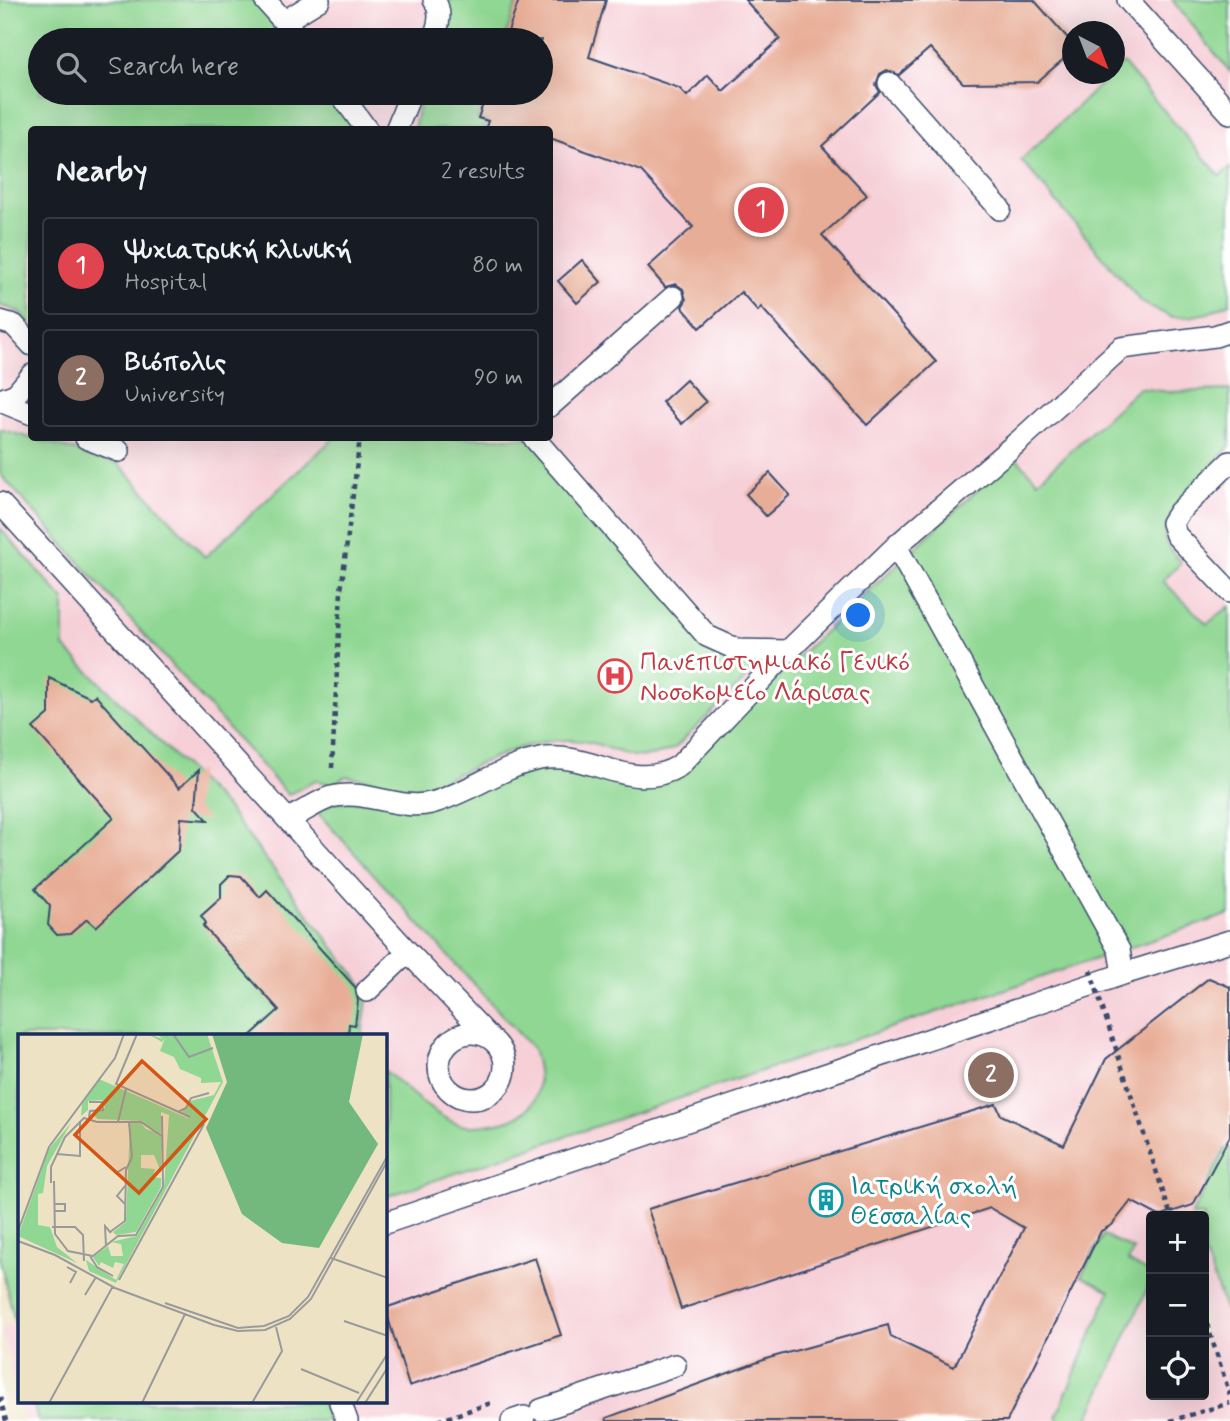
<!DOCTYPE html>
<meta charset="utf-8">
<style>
body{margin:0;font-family:Mynerve,sans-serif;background:#20242c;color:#f1f3f6}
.controls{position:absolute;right:21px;bottom:21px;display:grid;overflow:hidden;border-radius:7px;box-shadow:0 7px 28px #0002}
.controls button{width:63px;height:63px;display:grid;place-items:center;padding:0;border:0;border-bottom:2px solid #363941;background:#171b24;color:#f1f3f6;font:35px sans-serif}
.compass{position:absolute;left:1062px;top:21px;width:63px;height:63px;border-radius:50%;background:#171b24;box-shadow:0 7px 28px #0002;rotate:138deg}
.you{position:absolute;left:859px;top:616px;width:24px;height:24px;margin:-18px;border:5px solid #fff;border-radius:50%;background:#1a73e8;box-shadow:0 0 0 10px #1a73e833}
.badge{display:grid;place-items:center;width:46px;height:46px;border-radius:50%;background:#8c9099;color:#fff;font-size:23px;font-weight:700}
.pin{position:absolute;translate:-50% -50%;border:4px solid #fff;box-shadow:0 2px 7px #0006}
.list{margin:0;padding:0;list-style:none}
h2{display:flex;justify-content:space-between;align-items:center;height:91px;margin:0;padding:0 28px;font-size:30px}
h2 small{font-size:23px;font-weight:400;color:#9ea1a6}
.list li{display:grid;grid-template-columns:46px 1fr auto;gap:21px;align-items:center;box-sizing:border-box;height:98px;margin:0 14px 14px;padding:0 14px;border:2px solid #363941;border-radius:7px}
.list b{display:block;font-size:26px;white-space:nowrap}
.list p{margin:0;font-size:23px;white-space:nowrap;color:#9ea1a6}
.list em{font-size:23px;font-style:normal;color:#9ea1a6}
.icon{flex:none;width:38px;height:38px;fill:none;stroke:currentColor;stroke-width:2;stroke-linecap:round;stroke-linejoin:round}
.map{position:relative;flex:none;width:1230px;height:1421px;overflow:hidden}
.search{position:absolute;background:#171b24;box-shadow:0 7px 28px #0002;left:28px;top:28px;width:525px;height:77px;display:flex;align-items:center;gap:18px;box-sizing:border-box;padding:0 24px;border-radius:38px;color:#9ea1a6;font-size:26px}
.panel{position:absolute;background:#171b24;box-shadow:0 7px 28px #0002;left:28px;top:126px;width:525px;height:315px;border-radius:7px}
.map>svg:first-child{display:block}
.built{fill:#f6cfd7;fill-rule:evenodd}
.green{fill:#8fd792;stroke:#558378;stroke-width:2}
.building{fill:#e8ad96}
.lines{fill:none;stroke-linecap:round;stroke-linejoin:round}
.service-casing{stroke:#3a4a6d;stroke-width:24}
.path{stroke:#3a4a6d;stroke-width:4.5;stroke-dasharray:5 5;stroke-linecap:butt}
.service{stroke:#fff;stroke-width:21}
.path-bridge{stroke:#3a4a6d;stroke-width:4.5;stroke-dasharray:5 5;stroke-linecap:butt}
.labels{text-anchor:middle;stroke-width:6;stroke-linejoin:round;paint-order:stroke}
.health-label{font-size:26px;fill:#be3a42;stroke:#fff;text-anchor:start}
.culture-label{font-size:26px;fill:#0d838f;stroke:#fff;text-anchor:start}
.inset-road{fill:none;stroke:#999a9b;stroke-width:2}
.view{fill:#d45514;fill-opacity:0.15;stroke:#d45514;stroke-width:3.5}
.inset-edge{fill:none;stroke:#1b2f5e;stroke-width:3.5}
</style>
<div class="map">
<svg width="1230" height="1421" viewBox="0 0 1230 1421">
<rect width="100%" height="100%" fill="#fff"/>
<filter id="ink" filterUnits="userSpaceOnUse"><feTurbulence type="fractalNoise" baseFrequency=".0143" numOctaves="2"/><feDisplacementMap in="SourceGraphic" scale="14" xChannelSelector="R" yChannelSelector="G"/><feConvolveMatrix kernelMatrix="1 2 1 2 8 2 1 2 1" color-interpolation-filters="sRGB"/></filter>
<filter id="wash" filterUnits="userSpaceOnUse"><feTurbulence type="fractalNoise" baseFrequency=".00686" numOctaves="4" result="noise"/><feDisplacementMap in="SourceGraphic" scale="28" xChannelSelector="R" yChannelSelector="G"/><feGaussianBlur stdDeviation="1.57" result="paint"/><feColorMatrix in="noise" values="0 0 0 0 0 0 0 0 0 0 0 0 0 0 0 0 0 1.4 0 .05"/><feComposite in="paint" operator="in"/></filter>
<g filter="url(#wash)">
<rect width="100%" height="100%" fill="#ede2c3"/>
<!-- built -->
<path class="built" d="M0,0H1230V1421H25L20,1402H385V1199L711,1088L385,1197V1036H19V1320L15,1322L0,1261ZM1072,32H1114V74H1072ZM40,40H541V93H40ZM32,130H550V438H32ZM1151,1216H1204V1395H1151Z
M19,1323V1400L1,1329Z"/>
<!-- green -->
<path class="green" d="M0,0H260L296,40H40V93H344L374,129L32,130L31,326C23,313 16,308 0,306Z
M444,0H518L504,40H446L449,18Z
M1172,0H1230V72Z
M1123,63L1220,176L1230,168V303L1208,313L1188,317H1171L1141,302L1021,160Z
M421,93H486L477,118L487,121L484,129L414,130Z
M1139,388L1169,392L1230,390V446C1213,465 1159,513 1165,540C1167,547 1176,556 1181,563L1163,581L1207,624L1230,606V914L385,1197V1071C406,1087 430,1113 455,1123C466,1128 481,1126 492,1124C538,1117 546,1090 533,1049L317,812L335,801L429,802L526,764L641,775L678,768L1014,456L1038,481Z
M0,429L118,463L205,557L334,438H538L701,639L769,656L675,748C625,771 616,741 571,740C519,739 475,768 428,786L413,788L346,776L332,785L316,780L288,795L0,474Z
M0,528L64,600V647L225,806L368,992L362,1036H19V1320L15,1322L0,1261Z
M1230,1147V1313L1227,1314L1204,1252V1216H1191L1225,1149Z
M1103,1235L1134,1250L1128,1261L1151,1274V1281L1087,1421H1059L1057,1415L1110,1291L1081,1276Z
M33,1402H321L329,1421H38Z"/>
<g id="blocks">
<!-- building -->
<path class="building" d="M519,0H606L589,57L679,88L687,96L708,75L723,91L780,39L745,0H1034L1073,44V51L1037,82L963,83L930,48L899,75L887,70L880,74L876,85L880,92L822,146L867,195L822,235L936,362L867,425L761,307L758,311L741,292L700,328L682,307L686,300L683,289L676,284L665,287L648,267L693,227L641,171L550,138V130H485L488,121L478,118L487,93H541V40H505Z
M582,260L601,282L577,303L558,281Z
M686,380L706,402L682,424L662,402Z
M770,473L790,495L766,516L746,494Z
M49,678L91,698L95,695L179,788L199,770L196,807L208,820L181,818L179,850L96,927L87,919L70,934L57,935L48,925L50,906L35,889L114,818L33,728L49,714Z
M230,875L241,876L260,897L267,890L355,987L358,1001L355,1025L349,1024L348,1036H250L279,1010L203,926L206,923L201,916L221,898V884Z
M1209,978L1230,987V1136L1193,1205L1159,1216L1131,1201L1112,1225L1101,1231L1007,1421H607L606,1418L769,1358L888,1325L891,1337L954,1367L1024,1228L990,1208L681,1309L648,1209L996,1104L1001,1115L1064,1145L1106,1059Z
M535,1258L561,1335L409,1386L385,1308Z"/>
</g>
</g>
<g filter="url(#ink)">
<use href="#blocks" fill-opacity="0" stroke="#3a4a6d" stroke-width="2"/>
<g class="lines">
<defs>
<path id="service" d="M265,0L300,40
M1128,0L1230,113
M285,21L319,0
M433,40C438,27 443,12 434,0
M889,83L1000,209
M340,93L367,130
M396,130L411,93
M0,321L14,325L32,345
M0,400L16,394L32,375
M0,401L32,414
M550,406L673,297
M86,438L119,451
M534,438L707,636L738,650L788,651
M1230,462L1179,512L1172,523L1176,535L1230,592
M0,503L408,952L492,1040
M896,546L1119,950L1123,974
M288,819C302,813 316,802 331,797C363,788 399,811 431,803C469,793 502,766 540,759C591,750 631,795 679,766L788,651L896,546L1019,441L1121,348L1215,336L1230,331
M367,991L408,952
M439 1066a33 33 0 1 1 66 0a33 33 0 1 1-66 0Z
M385,1223L1123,974L1230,941
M340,1402L347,1421
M541,1410L675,1365
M512,1421L524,1417"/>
</defs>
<!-- service casing -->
<use href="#service" class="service-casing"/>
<!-- path -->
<path class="path" d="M332,768L341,591L360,438
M1204,1315L1230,1395
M0,1397L6,1421
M438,1421L491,1403
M1170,1421L1230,1403"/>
<!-- service -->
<use href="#service" class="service"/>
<!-- path-bridge -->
<path class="path-bridge" d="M1090,970L1171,1216"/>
</g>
</g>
<!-- icons -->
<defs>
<symbol id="hospital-ring" viewBox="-11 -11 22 22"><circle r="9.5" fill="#fff" stroke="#e0444e" stroke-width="1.5"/><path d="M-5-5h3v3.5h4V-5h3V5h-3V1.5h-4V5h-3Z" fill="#e0444e"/></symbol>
<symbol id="building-ring" viewBox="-11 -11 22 22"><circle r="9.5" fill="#fff" stroke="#0f9aa8" stroke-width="1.5"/><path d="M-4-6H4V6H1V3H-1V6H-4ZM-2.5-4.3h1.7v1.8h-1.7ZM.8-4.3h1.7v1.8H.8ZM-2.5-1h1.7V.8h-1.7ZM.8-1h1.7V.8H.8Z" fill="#0f9aa8"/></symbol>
</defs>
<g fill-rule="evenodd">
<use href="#hospital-ring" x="596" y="657" width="38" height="38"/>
<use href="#building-ring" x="807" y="1181" width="38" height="38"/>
</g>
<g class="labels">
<!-- health labels -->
<g class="health-label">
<text x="640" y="670">Πανεπιστημιακό Γενικό<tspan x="640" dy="30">Νοσοκομείο Λάρισας</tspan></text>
</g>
<!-- culture labels -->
<g class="culture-label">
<text x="850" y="1194">Ιατρική σχολή<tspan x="850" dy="30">Θεσσαλίας</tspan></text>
</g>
</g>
<!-- overview -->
<g transform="translate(18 1034)">
<rect width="369" height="369" fill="#ede2c3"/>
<path d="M130,0L145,5L139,0H189L205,48L98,249L71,237L68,226L98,246L106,230L97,228L95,234L83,228L81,232L75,223L90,212L93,222H105L103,210L93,208L119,202L146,153L151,81L143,78V102L137,99L144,104L143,138L136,121H123V134L137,135L135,143L143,144V153L118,198L98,201L95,198L108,188L112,89H123L128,95L137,98L122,87L80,85L74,80L87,74L84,66L70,67V76L63,82L64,70L81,45L172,85L164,78L172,67L196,61L203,48L183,49V44L162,35L156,23L142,17L147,4L144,8ZM53,89L29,132L25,159L20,160V191L32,193L39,213L59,229L0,202L31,115Z" fill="#8fd792"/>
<path d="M194,0H345L331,68L360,110L301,214L264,209L224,180L188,94L209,48Z" fill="#73b87c"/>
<path class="inset-road" d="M119,0L98,50L172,83M155,0L171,23L195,14M160,78L168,74L173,64L191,59M71,83L72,77L85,76L84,68H71M100,88L108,55M39,120L62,122V87M107,145L98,139L108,133M36,147L37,200L50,217L75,222L100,202L118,201L145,153L144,82M33,149V133L47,103L66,84L79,88H123L145,103M107,152L99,162L107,170M36,170H47V177H36M34,193H57L65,201L66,227M0,197L31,113L97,24L106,0M92,198L107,187L108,136L114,123L111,88M0,207L37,221L97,254L196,291L220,297L247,296L272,285L293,265L370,126M88,212L87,192L93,199M72,222L79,233L95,242M313,224L370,244M49,233L58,238L52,249M101,246L186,90M67,261L78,243M147,269L220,294L246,292L271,282L290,263L370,121M326,287L370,302M283,335L341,359M31,369L95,252M124,369L167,280M234,369L264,317L258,293M338,369L370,319M347,369L370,333"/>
<path class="view" d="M124,27L188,85L121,159L57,101Z"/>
<rect width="369" height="369" class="inset-edge"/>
</g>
</svg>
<div class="controls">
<button>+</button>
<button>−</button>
<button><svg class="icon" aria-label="locate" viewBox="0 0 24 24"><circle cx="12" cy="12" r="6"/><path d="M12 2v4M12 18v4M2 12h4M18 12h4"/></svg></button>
</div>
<svg class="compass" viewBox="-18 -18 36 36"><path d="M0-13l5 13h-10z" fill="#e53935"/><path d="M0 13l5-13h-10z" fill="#9ea1a6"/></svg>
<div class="you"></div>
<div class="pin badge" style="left:761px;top:210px;background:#e0444e">1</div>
<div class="pin badge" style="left:991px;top:1075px;background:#8d6e63">2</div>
<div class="search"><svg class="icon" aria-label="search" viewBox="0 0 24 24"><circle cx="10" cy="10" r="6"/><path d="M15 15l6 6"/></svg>Search here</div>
<section class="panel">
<h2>Nearby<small>2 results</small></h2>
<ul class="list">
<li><span class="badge" style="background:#e0444e">1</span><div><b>Ψυχιατρική κλινική</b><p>Hospital</p></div><em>80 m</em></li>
<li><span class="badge" style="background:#8d6e63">2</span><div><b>Βιόπολις</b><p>University</p></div><em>90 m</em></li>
</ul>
</section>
</div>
